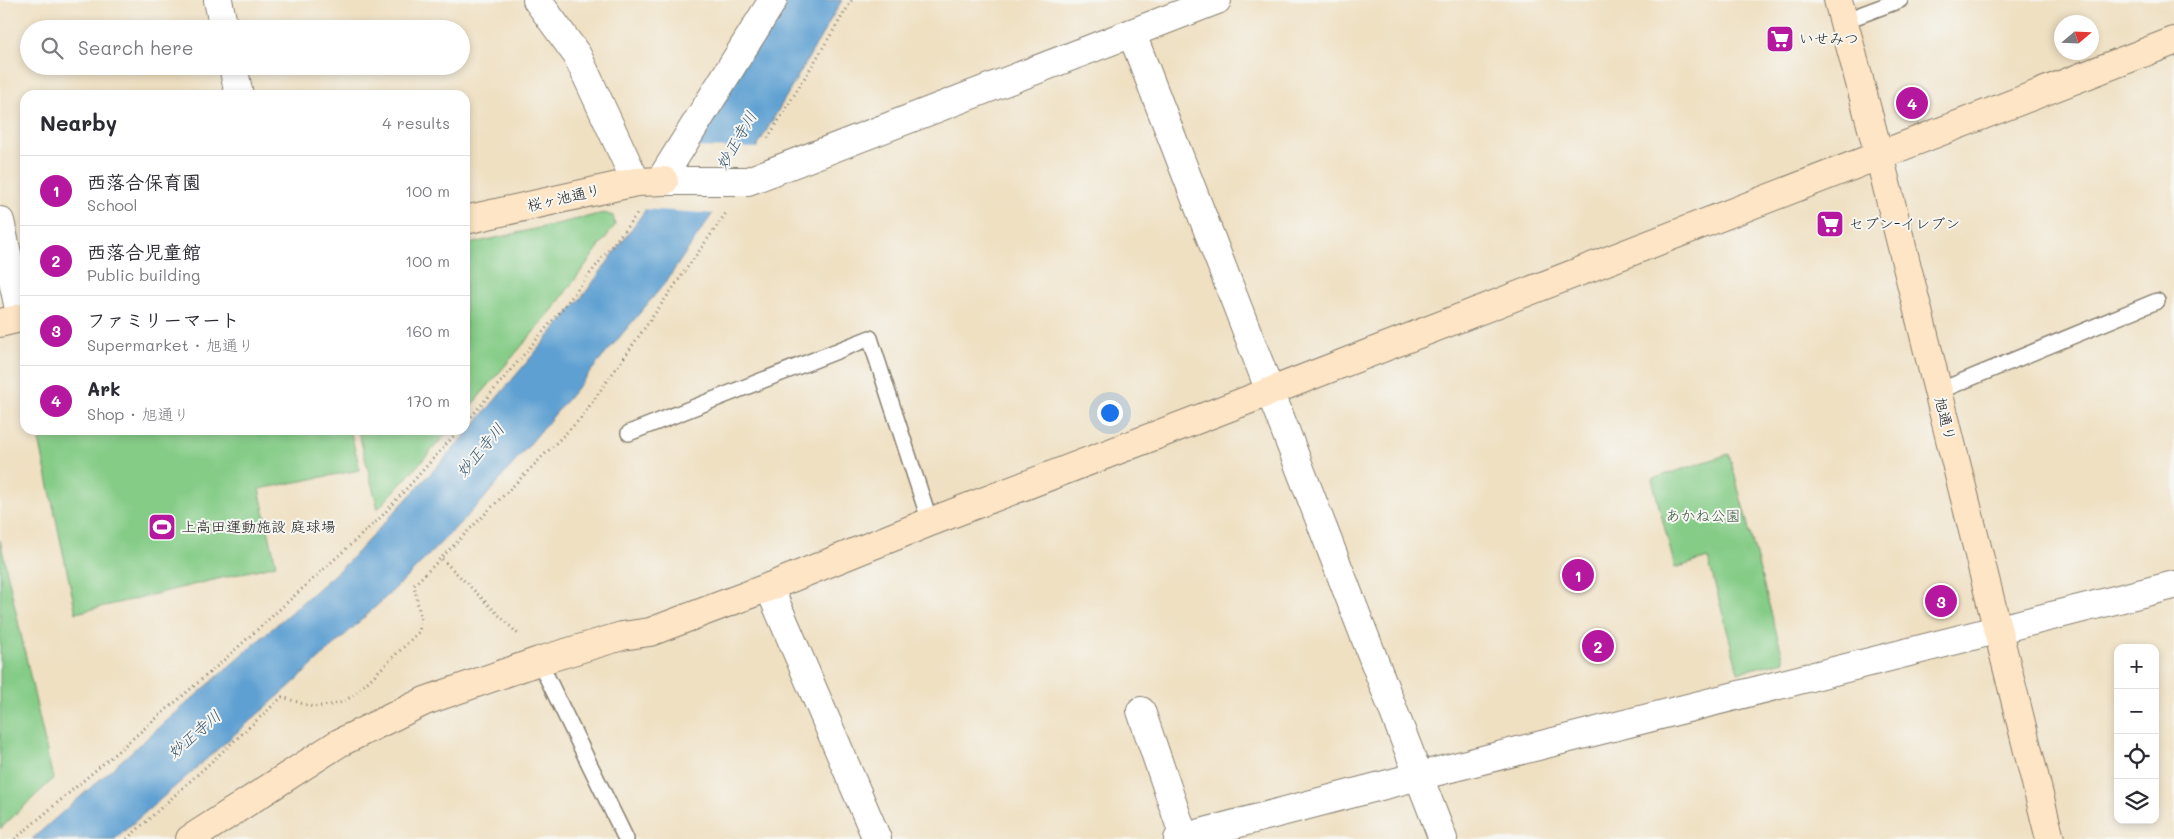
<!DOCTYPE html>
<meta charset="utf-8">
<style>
body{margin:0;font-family:Mali,"Klee One",sans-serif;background:#f2f2f3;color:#2b2b33}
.controls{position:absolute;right:15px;bottom:15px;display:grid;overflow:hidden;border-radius:10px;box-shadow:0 2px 8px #0003}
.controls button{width:45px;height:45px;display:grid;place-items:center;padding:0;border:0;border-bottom:1px solid #e1e1e2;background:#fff;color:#2b2b33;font:25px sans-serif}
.compass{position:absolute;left:2054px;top:15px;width:45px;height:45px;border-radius:50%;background:#fff;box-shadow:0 2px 8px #0003;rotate:71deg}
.you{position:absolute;left:1109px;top:412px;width:18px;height:18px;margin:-12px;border:4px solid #fff;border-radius:50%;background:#1a73e8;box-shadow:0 0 0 8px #1a73e833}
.badge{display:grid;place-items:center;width:32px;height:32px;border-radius:50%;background:#b5179e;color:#fff;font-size:16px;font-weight:700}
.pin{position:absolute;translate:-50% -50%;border:2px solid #fff;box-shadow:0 1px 5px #0006}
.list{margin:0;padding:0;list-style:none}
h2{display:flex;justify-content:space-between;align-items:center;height:65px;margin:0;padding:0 20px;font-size:21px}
h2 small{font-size:16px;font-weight:400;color:#7c7c81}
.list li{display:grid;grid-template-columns:32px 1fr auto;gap:15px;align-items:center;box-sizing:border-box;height:70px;padding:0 20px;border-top:1px solid #e1e1e2}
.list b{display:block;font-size:19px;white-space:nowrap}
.list p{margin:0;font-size:16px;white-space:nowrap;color:#7c7c81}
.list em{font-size:16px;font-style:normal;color:#7c7c81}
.icon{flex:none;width:28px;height:28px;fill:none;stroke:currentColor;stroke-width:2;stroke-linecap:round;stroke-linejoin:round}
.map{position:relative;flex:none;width:2174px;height:839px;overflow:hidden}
.search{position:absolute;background:#fff;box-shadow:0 2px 8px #0003;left:20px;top:20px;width:450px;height:55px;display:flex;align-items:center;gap:12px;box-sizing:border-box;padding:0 18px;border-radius:28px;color:#7c7c81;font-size:19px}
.panel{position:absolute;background:#fff;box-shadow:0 2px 8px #0003;left:20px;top:90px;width:450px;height:345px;border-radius:15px}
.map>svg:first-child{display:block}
.green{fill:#85cc87;stroke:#507452}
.water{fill:#5fa0d2;stroke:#3e5e77}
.pier{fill:#efe0c2}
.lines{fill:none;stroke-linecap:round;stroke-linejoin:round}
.lane-casing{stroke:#867e6f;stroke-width:18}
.street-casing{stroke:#867e6f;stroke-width:30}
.secondary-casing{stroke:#867e6f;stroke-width:30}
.path{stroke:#867e6f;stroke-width:3;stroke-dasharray:1 4;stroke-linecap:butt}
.lane{stroke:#fff;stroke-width:15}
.street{stroke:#fff;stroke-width:28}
.secondary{stroke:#fde5c5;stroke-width:28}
.labels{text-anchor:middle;stroke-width:4;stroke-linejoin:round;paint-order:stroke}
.poi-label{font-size:15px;fill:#1c1c1c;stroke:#f6f6f2;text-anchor:start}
.street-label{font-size:15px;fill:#1c1c1c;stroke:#f6f6f2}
.park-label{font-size:15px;fill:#415a41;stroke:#f6f6f2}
.water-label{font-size:16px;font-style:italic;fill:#3a576e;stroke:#f6f6f2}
</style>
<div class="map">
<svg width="2174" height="839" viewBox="0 0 2174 839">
<rect width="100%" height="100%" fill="#f6f6f2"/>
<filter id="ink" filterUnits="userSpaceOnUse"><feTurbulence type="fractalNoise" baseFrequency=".02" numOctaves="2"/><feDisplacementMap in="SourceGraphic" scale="10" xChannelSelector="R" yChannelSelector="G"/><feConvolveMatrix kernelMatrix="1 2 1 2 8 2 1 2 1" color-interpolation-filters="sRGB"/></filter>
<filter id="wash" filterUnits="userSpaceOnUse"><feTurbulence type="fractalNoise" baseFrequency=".0096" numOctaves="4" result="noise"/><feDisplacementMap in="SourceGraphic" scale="20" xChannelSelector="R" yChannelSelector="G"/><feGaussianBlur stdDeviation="1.12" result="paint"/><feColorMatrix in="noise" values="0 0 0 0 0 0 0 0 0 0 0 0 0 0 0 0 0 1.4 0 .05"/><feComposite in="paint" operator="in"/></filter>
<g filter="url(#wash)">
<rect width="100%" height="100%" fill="#efe0c2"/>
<!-- green -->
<path class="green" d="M604,213L613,216L615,225L554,308L465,413V245Z
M37,430H350L360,470L259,489L276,565L76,613Z
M358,430H450L378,509Z
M1729,454L1784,661L1738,672L1708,558L1675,568L1652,479Z
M0,540L53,779L0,829Z"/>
<!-- water -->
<path class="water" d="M782,0H842L750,159L665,283L482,501L399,585L290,686L115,839H32L347,563L458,444L586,292L646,209Z"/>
<!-- pier -->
<path class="pier" d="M685,147L759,148L717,214L643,209Z"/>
</g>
<g filter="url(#ink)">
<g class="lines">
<defs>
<path id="lane" d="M1844,21L1900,0
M1939,391L2157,301
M629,433L870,338L930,522
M539,661L626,839"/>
<path id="street" d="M218,0L224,29
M537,0L577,55L636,182
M1132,34L1443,839
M233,66L239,95
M660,181L773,0
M664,181H748L1217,0
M0,221L21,318
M769,587L877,839
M1141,711L1184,837
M1178,839L1419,776L2174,585"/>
<path id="secondary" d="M1838,0L1879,155L2050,839
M465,220L636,182L664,181
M0,323L25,317
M190,839L339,743L425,701L539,661L622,636L650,632L769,587L930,522L1269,392L2174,41"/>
</defs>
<!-- lane casing -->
<use href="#lane" class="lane-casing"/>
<!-- street casing -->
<use href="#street" class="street-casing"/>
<!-- secondary casing -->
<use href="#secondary" class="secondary-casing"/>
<!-- path -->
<path class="path" d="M768,138L852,0
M465,424L559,313L637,214
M442,559L519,635
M15,839L214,669L381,517L459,430
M127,839L282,697L313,707L338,704L353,696L419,632L421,620L414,585L581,418L726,213"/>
<!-- lane -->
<use href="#lane" class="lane"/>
<!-- street -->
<use href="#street" class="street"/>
<!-- secondary -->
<use href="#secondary" class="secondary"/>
</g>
</g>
<!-- icons -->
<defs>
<symbol id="supermarket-square" viewBox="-11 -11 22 22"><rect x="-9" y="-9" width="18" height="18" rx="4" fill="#b5179e" stroke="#f6f6f2"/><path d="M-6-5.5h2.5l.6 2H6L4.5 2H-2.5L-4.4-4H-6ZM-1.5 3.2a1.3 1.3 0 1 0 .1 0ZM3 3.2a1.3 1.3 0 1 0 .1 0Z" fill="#fff"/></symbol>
<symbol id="stadium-square" viewBox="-11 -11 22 22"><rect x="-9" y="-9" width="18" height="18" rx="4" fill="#b5179e" stroke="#f6f6f2"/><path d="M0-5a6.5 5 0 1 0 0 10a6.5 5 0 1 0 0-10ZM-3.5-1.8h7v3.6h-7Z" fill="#fff"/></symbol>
</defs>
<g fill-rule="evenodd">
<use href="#supermarket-square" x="1764" y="23" width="32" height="32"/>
<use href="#supermarket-square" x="1814" y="208" width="32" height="32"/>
<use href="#stadium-square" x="146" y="511" width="32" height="32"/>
</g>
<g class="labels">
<!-- poi labels -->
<g class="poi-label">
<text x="1799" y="44">いせみつ</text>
<text x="1849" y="229">セブン-イレブン</text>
<text x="181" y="532">上高田運動施設 庭球場</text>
</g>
<!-- street labels -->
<g class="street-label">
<text transform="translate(564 198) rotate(-13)" y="5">桜ヶ池通り</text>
<text transform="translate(1945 419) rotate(76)" y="5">旭通り</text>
</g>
<!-- park labels -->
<g class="park-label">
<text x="1703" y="521">あかね公園</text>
</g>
<!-- water labels -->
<g class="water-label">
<text transform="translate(736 140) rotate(-60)" y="6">妙正寺川</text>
<text transform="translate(480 450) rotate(-50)" y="6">妙正寺川</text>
<text transform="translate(194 734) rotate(-41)" y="6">妙正寺川</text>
</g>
</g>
</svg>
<div class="controls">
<button>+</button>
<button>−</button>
<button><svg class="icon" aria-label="locate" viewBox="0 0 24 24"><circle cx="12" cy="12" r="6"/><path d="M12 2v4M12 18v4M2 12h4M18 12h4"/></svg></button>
<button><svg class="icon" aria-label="layers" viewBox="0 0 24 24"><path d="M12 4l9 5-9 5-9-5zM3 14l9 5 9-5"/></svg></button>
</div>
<svg class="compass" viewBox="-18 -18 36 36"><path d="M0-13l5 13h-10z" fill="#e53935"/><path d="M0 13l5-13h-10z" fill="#7c7c81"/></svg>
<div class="you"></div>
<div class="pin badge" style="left:1578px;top:575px">1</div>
<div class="pin badge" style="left:1598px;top:646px">2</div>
<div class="pin badge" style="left:1941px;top:601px">3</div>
<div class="pin badge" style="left:1912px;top:103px">4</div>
<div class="search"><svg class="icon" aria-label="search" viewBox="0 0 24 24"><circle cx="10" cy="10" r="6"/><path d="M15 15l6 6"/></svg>Search here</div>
<section class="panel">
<h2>Nearby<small>4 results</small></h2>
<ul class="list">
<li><span class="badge">1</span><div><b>西落合保育園</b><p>School</p></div><em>100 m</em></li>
<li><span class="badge">2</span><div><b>西落合児童館</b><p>Public building</p></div><em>100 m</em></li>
<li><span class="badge">3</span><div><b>ファミリーマート</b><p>Supermarket · 旭通り</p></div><em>160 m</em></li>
<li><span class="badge">4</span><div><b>Ark</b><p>Shop · 旭通り</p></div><em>170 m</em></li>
</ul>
</section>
</div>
